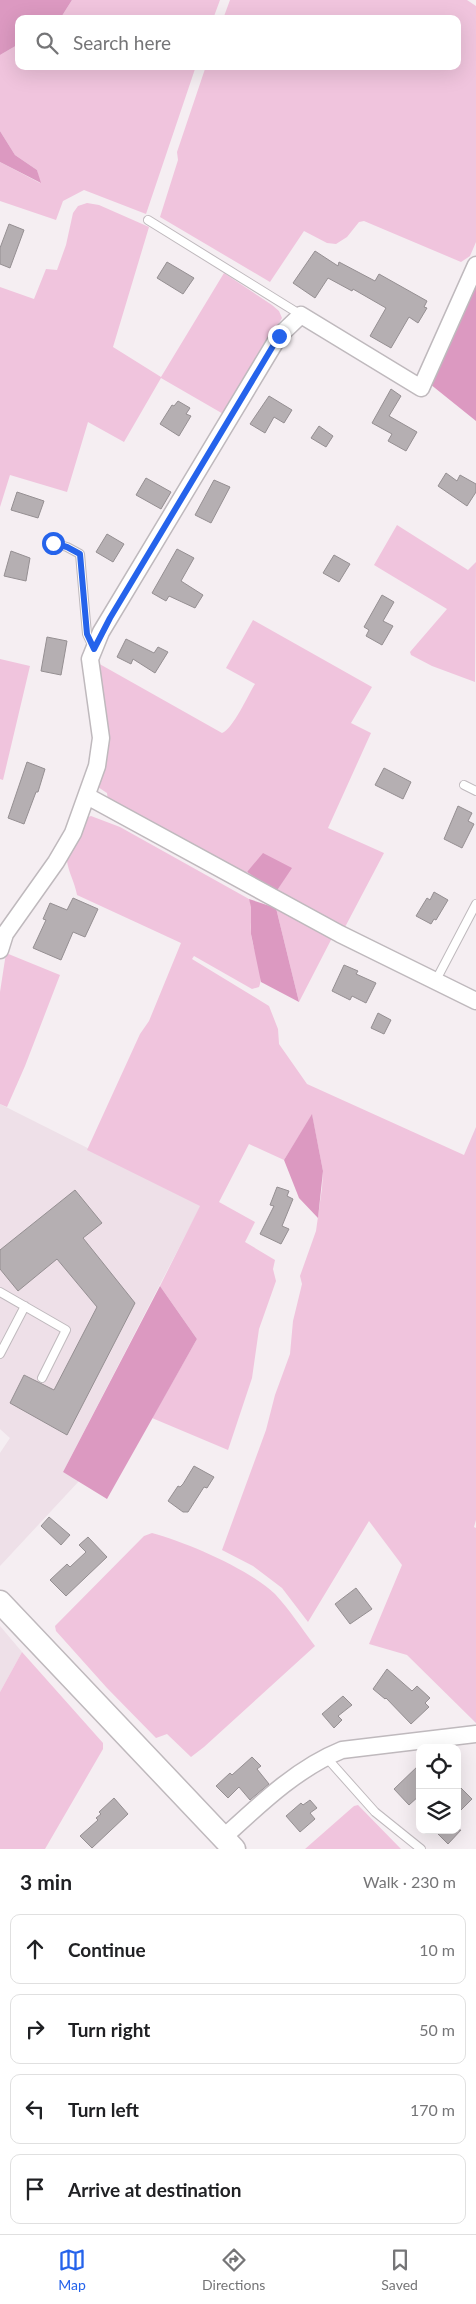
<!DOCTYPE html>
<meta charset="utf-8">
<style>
body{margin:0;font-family:Lato,sans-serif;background:#f6f6f6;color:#202124}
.controls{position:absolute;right:15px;bottom:15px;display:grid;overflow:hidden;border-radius:10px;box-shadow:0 5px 20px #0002}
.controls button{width:45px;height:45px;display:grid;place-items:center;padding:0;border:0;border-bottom:1px solid #e0e0e0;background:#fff;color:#202124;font:25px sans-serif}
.stop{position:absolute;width:15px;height:15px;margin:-11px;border:4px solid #2563eb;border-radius:50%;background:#fff}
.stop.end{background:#2563eb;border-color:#fff;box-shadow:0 1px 5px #0008}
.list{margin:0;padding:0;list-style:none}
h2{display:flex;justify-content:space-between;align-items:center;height:65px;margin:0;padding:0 20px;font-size:21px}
h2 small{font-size:16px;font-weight:400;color:#757577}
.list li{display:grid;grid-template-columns:32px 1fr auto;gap:15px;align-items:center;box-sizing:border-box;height:70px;margin:0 10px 10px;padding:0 10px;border:1px solid #e0e0e0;border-radius:10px}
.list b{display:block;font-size:19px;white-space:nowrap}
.list em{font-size:16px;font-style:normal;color:#757577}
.icon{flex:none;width:28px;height:28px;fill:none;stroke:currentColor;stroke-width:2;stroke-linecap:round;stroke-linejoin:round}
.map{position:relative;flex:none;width:476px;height:1849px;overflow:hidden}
.search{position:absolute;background:#fff;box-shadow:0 5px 20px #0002;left:15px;right:15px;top:15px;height:55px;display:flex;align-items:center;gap:12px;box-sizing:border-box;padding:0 18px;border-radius:10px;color:#757577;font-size:19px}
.sheet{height:385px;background:#fff}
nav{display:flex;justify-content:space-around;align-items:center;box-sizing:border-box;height:70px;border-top:1px solid #e0e0e0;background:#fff;font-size:14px;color:#757577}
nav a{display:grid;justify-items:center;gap:2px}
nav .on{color:#2563eb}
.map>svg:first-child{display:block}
.built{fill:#eee0e8}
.green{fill:#f0c4dd}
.forest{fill:#dc99c1}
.building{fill:#b5afb2;stroke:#958f92}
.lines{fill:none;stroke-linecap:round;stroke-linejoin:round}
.lane-casing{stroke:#bfb9bd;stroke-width:10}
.street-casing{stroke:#bfb9bd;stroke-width:19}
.secondary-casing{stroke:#bfb9bd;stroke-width:25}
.lane{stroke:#fff;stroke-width:8}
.street{stroke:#fff;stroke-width:16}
.secondary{stroke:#fff;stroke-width:22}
.route{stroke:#2563eb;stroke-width:6}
</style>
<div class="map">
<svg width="476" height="1849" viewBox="0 0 476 1849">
<rect width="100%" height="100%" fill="#f5eef2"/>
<!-- built -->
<path class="built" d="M0,1104L201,1205L63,1472L79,1481L0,1566V1453L10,1438L0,1429Z
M0,1626L22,1652L0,1692Z"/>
<!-- green -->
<path class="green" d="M72,0H220L213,19H60Z
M230,0H467L476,6V242L470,256L461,262L364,221L359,222L347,237L336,244L327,243L304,231L270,282L160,217L178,160L177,152L206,66H457V19H223Z
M19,44V66H196L146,214L84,190L63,201L56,220L0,201V162L40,183L37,170L15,155L0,131V55Z
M87,203L99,205L149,227L113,347L161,377L224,273L272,305L279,311L282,318L225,415L161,378L124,442L88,422L67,492L10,475L0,507V287L34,299L46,269L57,270L66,245L73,213L78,206Z
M397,525L468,570L476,562L475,682L432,666L411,655L410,652L447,609L374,565Z
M253,620L372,687L351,723L371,733L328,828L384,853L344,929L276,892L291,868L256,864L247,872L241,873L108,801L107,793L98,787L96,662L222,733C233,729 248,695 255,684L226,668Z
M0,659L30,666L3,780L0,779Z
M91,816L120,827L249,899C254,909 250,921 251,931C251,949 266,970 259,987L252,989L194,956L192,959L269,1006L278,1029L279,1044L307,1084L464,1155L476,1127V1520L474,1527L476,1528V1723L407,1655L369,1644L402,1565L369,1521L308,1622L282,1588L253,1566L222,1550L266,1430L275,1395L290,1354L293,1321L302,1284L300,1276L316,1231L322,1188L323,1171L312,1115L284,1160L249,1144L219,1202L255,1222L245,1242L275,1260L273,1269L276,1281L259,1329L252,1378L228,1450L152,1418L197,1339L160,1286L200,1206L87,1150L140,1034L149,1021L181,943L77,895C75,883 68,871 67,861C67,851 81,828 85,818Z
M276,908L332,938L299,1002Z
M6,953L60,975L25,1066L7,1107L0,1104V992Z
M152,1533C186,1542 249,1569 275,1594C290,1610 302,1629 315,1646L204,1747L191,1757L167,1734L156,1738L107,1688L56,1631L55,1626L144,1536Z
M22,1652L103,1743V1749L45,1849H0V1692Z
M358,1805L401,1849H305L354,1806Z"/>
<!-- forest -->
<path class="forest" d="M0,0H72L60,19H19V44L0,55Z
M0,131L15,155L37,170L41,183L0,162Z
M476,279V421L430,384Z
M263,853L292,868L276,892L247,872Z
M249,899L276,908L299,1002L261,982L251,934V907Z
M312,1114L323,1171L318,1218L299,1198L284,1160Z
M160,1286L197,1339L107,1499L63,1472Z"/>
<!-- building -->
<path class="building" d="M9,224L24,230L10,268L0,264V248Z
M315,251L338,266L339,262L375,281L379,274L427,301L424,307L427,308L418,323L409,317L391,348L370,336L386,308L353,289L352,291L328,278L315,298L293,283Z
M167,262L194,278L183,294L157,278Z
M391,389L401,396L389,416L417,432L406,451L388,441L392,434L372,423Z
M269,396L292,410L284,423L274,417L265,433L250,424Z
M178,401L190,408L186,414L191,416L179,436L160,424L172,405L174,406Z
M319,426L333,436L326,447L311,438Z
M446,473L457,481L460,475L476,484V492L467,506L438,486Z
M146,478L171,492L161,509L136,495Z
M214,480L230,487L211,523L195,515Z
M17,492L44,501L38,518L11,510Z
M107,534L124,544L113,562L96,552Z
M177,549L194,558L181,581L203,595L195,608L169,596L166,601L152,593Z
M11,551L30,558L26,581L4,576Z
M334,555L350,564L339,582L323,573Z
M382,595L394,602L383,621L393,626L382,645L366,636L369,630L364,627Z
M47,637L67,641L61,675L41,671Z
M126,639L154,653L158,647L168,652L155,673L133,659L131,664L117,657Z
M27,762L45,769L38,792H36L24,824L8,818Z
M384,768L411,782L403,799L375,785Z
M458,806L472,813L468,821L474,824L462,848L444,839Z
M434,892L448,900L436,920L434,919L431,924L416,916L427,898L430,900Z
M73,898L98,909L85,937L73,932L61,960L33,948L46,920L43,919L50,903L67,910Z
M344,965L358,971L356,974L376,983L366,1003L352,996L350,1000L332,991Z
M378,1013L391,1020L384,1034L371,1028Z
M277,1187L289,1191L287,1196L293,1199L282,1226L289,1229L281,1244L260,1234L274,1206L270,1205Z
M75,1190L102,1223L83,1238L135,1303L67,1435L10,1403L24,1375L54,1390L97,1307L57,1259L18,1291L0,1269V1250Z
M194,1466L214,1477L207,1488L204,1487L188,1512H183L168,1501L178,1486L180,1487L183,1484Z
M49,1517L70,1535L61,1545L41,1526Z
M88,1537L107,1557L66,1596L50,1580L67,1564L70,1567L86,1552L79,1545Z
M356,1588L372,1609L350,1624L335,1604Z
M387,1669L412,1691L417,1686L430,1698L425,1703L429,1707L411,1724L386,1698L385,1699L373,1689Z
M343,1696L352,1705L338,1716L342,1720L334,1728L322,1714Z
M252,1757L261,1766L257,1769L269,1784L250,1800L239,1787L228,1798L216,1786L230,1773L232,1775Z
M420,1764V1795L409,1805L394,1789Z
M457,1784L472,1799L457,1814Z
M114,1798L128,1814L92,1848L80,1836L98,1820L96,1818L101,1814L99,1812Z
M310,1800L317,1808L310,1813L315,1819L300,1832L286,1816L301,1803L303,1805Z
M434,1830H461L448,1844Z"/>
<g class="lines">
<defs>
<path id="lane" d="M148,220L301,315
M53,543L67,547L80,554L87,634L93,647
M464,785L476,791
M435,982L476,904
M0,1292L66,1330L42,1378
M0,1354L25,1306
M326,1757L375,1812L421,1849"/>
<path id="street" d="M87,796L340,934L476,1001
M0,950L5,934L56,862L73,833L97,766L101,738L90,659L101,632L279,336L301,315L421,388L476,265
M223,1838C259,1805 297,1768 342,1750L476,1734"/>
<path id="secondary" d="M0,1602L234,1849"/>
</defs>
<!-- lane casing -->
<use href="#lane" class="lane-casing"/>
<!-- street casing -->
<use href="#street" class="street-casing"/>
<!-- secondary casing -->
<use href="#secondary" class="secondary-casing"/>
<!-- lane -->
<use href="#lane" class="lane"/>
<!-- street -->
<use href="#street" class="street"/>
<!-- secondary -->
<use href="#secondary" class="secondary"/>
</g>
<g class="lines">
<!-- route -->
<path class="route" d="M53,543L67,547L80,554L87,634L94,649L110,618L279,336"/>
</g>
</svg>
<div class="controls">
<button><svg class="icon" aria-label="locate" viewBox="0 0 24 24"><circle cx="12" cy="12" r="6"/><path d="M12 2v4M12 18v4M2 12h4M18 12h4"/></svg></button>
<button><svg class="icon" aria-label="layers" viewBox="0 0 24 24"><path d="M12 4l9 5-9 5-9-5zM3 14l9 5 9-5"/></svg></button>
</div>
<div class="stop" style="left:53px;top:543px"></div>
<div class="stop end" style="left:279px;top:336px"></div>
<div class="search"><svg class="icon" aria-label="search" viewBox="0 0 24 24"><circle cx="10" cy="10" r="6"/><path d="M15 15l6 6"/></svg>Search here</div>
</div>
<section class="sheet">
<h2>3 min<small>Walk · 230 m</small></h2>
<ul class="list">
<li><svg class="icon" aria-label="ahead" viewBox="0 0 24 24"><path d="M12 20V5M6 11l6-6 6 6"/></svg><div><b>Continue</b></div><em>10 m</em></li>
<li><svg class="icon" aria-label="right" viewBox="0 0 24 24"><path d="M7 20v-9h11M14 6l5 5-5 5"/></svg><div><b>Turn right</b></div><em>50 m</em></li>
<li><svg class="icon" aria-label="left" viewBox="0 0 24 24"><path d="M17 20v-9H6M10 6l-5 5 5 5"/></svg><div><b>Turn left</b></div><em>170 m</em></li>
<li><svg class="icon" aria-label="arrive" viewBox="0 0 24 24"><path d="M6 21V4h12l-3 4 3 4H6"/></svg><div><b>Arrive at destination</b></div></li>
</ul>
</section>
<nav>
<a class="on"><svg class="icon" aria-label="map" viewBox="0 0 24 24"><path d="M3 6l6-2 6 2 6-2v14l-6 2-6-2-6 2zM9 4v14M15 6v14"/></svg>Map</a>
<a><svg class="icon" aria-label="directions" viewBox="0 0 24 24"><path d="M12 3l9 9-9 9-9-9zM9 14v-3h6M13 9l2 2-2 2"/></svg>Directions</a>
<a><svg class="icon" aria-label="saved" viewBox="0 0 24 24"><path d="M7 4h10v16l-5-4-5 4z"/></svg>Saved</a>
</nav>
